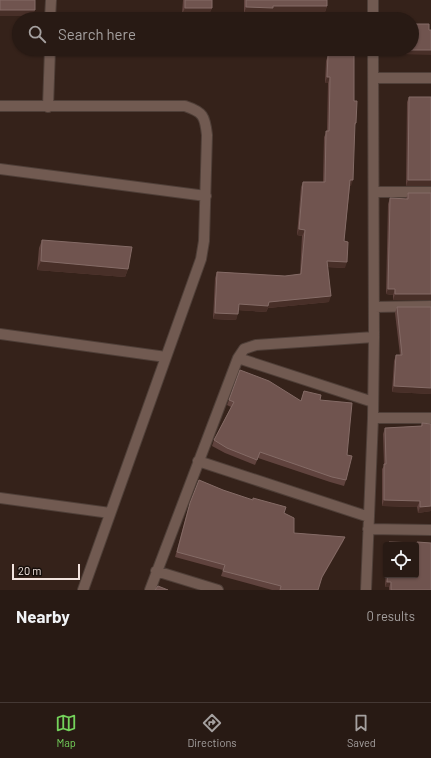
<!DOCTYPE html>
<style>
body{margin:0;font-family:Barlow,sans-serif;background:#30231d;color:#f1f3f6}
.controls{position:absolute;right:12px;bottom:12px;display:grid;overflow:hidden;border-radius:4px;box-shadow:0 1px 3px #0004}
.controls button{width:36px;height:36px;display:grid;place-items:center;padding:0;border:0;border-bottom:1px solid #443834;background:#281a14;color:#f1f3f6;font:20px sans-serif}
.scale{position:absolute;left:12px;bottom:10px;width:68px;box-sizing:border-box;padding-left:4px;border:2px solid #f1e3de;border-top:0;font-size:11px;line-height:14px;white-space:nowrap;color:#f1e3de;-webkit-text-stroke:3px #160e0a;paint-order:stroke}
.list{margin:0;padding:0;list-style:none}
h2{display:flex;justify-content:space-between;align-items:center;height:52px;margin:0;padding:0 16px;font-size:17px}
h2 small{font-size:13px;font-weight:400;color:#a5a1a0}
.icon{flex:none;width:22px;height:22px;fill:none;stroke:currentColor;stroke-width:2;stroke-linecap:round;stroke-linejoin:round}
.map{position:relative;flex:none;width:431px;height:590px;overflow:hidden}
.search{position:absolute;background:#281a14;box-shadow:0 1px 3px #0004;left:12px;right:12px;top:12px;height:44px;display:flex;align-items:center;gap:10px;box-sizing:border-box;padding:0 14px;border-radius:22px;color:#a5a1a0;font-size:15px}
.sheet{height:112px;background:#281a14}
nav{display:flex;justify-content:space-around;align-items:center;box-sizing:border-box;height:56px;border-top:1px solid #443834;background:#281a14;font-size:11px;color:#a5a1a0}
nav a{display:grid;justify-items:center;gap:2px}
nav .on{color:#74d25b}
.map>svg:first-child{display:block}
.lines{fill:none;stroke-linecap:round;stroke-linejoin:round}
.minor-casing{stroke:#4f3f38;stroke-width:12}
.minor{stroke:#715a51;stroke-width:10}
.wall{fill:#60433e}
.shaded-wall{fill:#482f28}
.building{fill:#70544f;stroke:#846b66}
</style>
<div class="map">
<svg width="431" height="590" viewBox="0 0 431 590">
<rect width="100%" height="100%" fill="#35221a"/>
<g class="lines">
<defs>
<path id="minor" d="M373,0V19
M50,19L51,0
M374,78H431
M0,106H185C203,112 205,116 207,135L204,241L201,259L83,590
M48,107L50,49
M0,169L206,196
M374,192H431
M374,307L431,306
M0,334L166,357
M238,358L373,402
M373,418H431
M198,461L369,517
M0,498L110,513
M368,529L431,530
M156,571L218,590
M150,590L238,358L244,349L256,345L374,337
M366,590L373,418L374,337L373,49"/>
</defs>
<!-- minor casing -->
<use href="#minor" class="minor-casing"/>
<!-- minor -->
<use href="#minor" class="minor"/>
</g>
<!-- wall -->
<path class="wall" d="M183,0H212V8L209,14H182Z
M244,0H327V6L325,12H272L271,14H244Z
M329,49H354V101L356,123L354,128L351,186H350L344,241L345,268L328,267L329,302L268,308L266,312L238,310L236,320L213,319L215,278L217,272L285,276L300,274L302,236L297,235L301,187L303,182H323L324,137L327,131L328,83H325L326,61L328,55H329Z
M409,97H431V186H406L407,102Z
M408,193L431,300H393V295L386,294L388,204L390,198L406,199Z
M42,240L128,269L125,277L37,270L39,248Z
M397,307H431V394L392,392L394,361L396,355H400L395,313Z
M240,370L301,401L304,391L320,400L347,455L346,480L344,486L330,482L258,458L255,465L225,453L212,446L214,440L231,407L227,405Z
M422,423L431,511L418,513L417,507L382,506V469L384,466L383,434L385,428L421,426Z
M199,480L223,490L284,513L294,533L345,537L343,542L320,581L318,590H272L221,576L223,570L175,557L188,509Z
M389,542L416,543L417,542L431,543V590H389V587H385L386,570V575H416V545H388Z"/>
<!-- shaded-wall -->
<path class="shaded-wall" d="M273,6H327L325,12H272L271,14H244L246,7Z
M185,8H212L209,14H182Z
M0,10H35L33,16H0Z
M399,50H431V55L397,54Z
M327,77H330L328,83H325Z
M350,180H353L351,186H348Z
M408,180H431V186H406Z
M299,229L305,230L302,236L297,235Z
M41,261L128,269L125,277L37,270Z
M327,261L347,262L345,268L325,267Z
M388,289H395L393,295L386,294Z
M395,294H431V300H393Z
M331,296L329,302L268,308L266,312L236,310L239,304L269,302Z
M215,313L238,314L236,320L213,319Z
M394,386L431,388V394L392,392Z
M384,500L420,501L417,507L382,506Z
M431,506V511L418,513L420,507Z
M345,537L343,542L320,582L322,577Z
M387,582H391L389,587H385Z"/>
<!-- building -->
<path class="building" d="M0,0H35V10H0Z
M185,0H212V8H185Z
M246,0H327V6H273V8L246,7Z
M412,24H429V30H431V50H399V49H412Z
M331,49H354V101H357L356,123H355L353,180H350L344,241L348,242L347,262L327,261L331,296L269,302L268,306L239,304L238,314L215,313L217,272L285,276L301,274L305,230L299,229L303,182H325L326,131H329L330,77H327L328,55H331Z
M409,97H431V180H408Z
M408,193H431V294H395V289H388L390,198L408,199Z
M42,240L132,247L128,269L41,261Z
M397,307H431V388L394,386L396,355H402Z
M240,370L269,381L301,401L304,391L321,395L320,400L352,403L347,455L352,456L346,480L332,477L260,452L257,460L227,448L214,440L234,402L229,400Z
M422,423L431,424V506L420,507V501L384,500V464H386L385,428L422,426Z
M199,480L223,490L253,500V498L286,507L284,513L294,518V533L345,537L322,577L318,590H280L281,586L223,571L225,565L177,552L190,503Z
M389,542L417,543V542L431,543V590H391V582H387L388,575H416V545H389Z
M158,586L168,590H155Z"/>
</svg>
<div class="controls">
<button><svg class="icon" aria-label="locate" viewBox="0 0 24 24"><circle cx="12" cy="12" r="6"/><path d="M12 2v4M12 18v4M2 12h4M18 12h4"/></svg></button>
</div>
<div class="scale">20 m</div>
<div class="search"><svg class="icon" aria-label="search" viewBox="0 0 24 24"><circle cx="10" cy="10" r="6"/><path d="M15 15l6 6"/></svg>Search here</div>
</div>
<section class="sheet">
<h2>Nearby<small>0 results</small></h2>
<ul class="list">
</ul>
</section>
<nav>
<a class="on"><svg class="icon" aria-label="map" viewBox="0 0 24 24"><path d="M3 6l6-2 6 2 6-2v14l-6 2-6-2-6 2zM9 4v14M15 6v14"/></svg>Map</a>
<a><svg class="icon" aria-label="directions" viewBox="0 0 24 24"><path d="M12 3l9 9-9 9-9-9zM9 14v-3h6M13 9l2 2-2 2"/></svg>Directions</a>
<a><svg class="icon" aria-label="saved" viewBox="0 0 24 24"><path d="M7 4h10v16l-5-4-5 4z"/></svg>Saved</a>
</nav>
